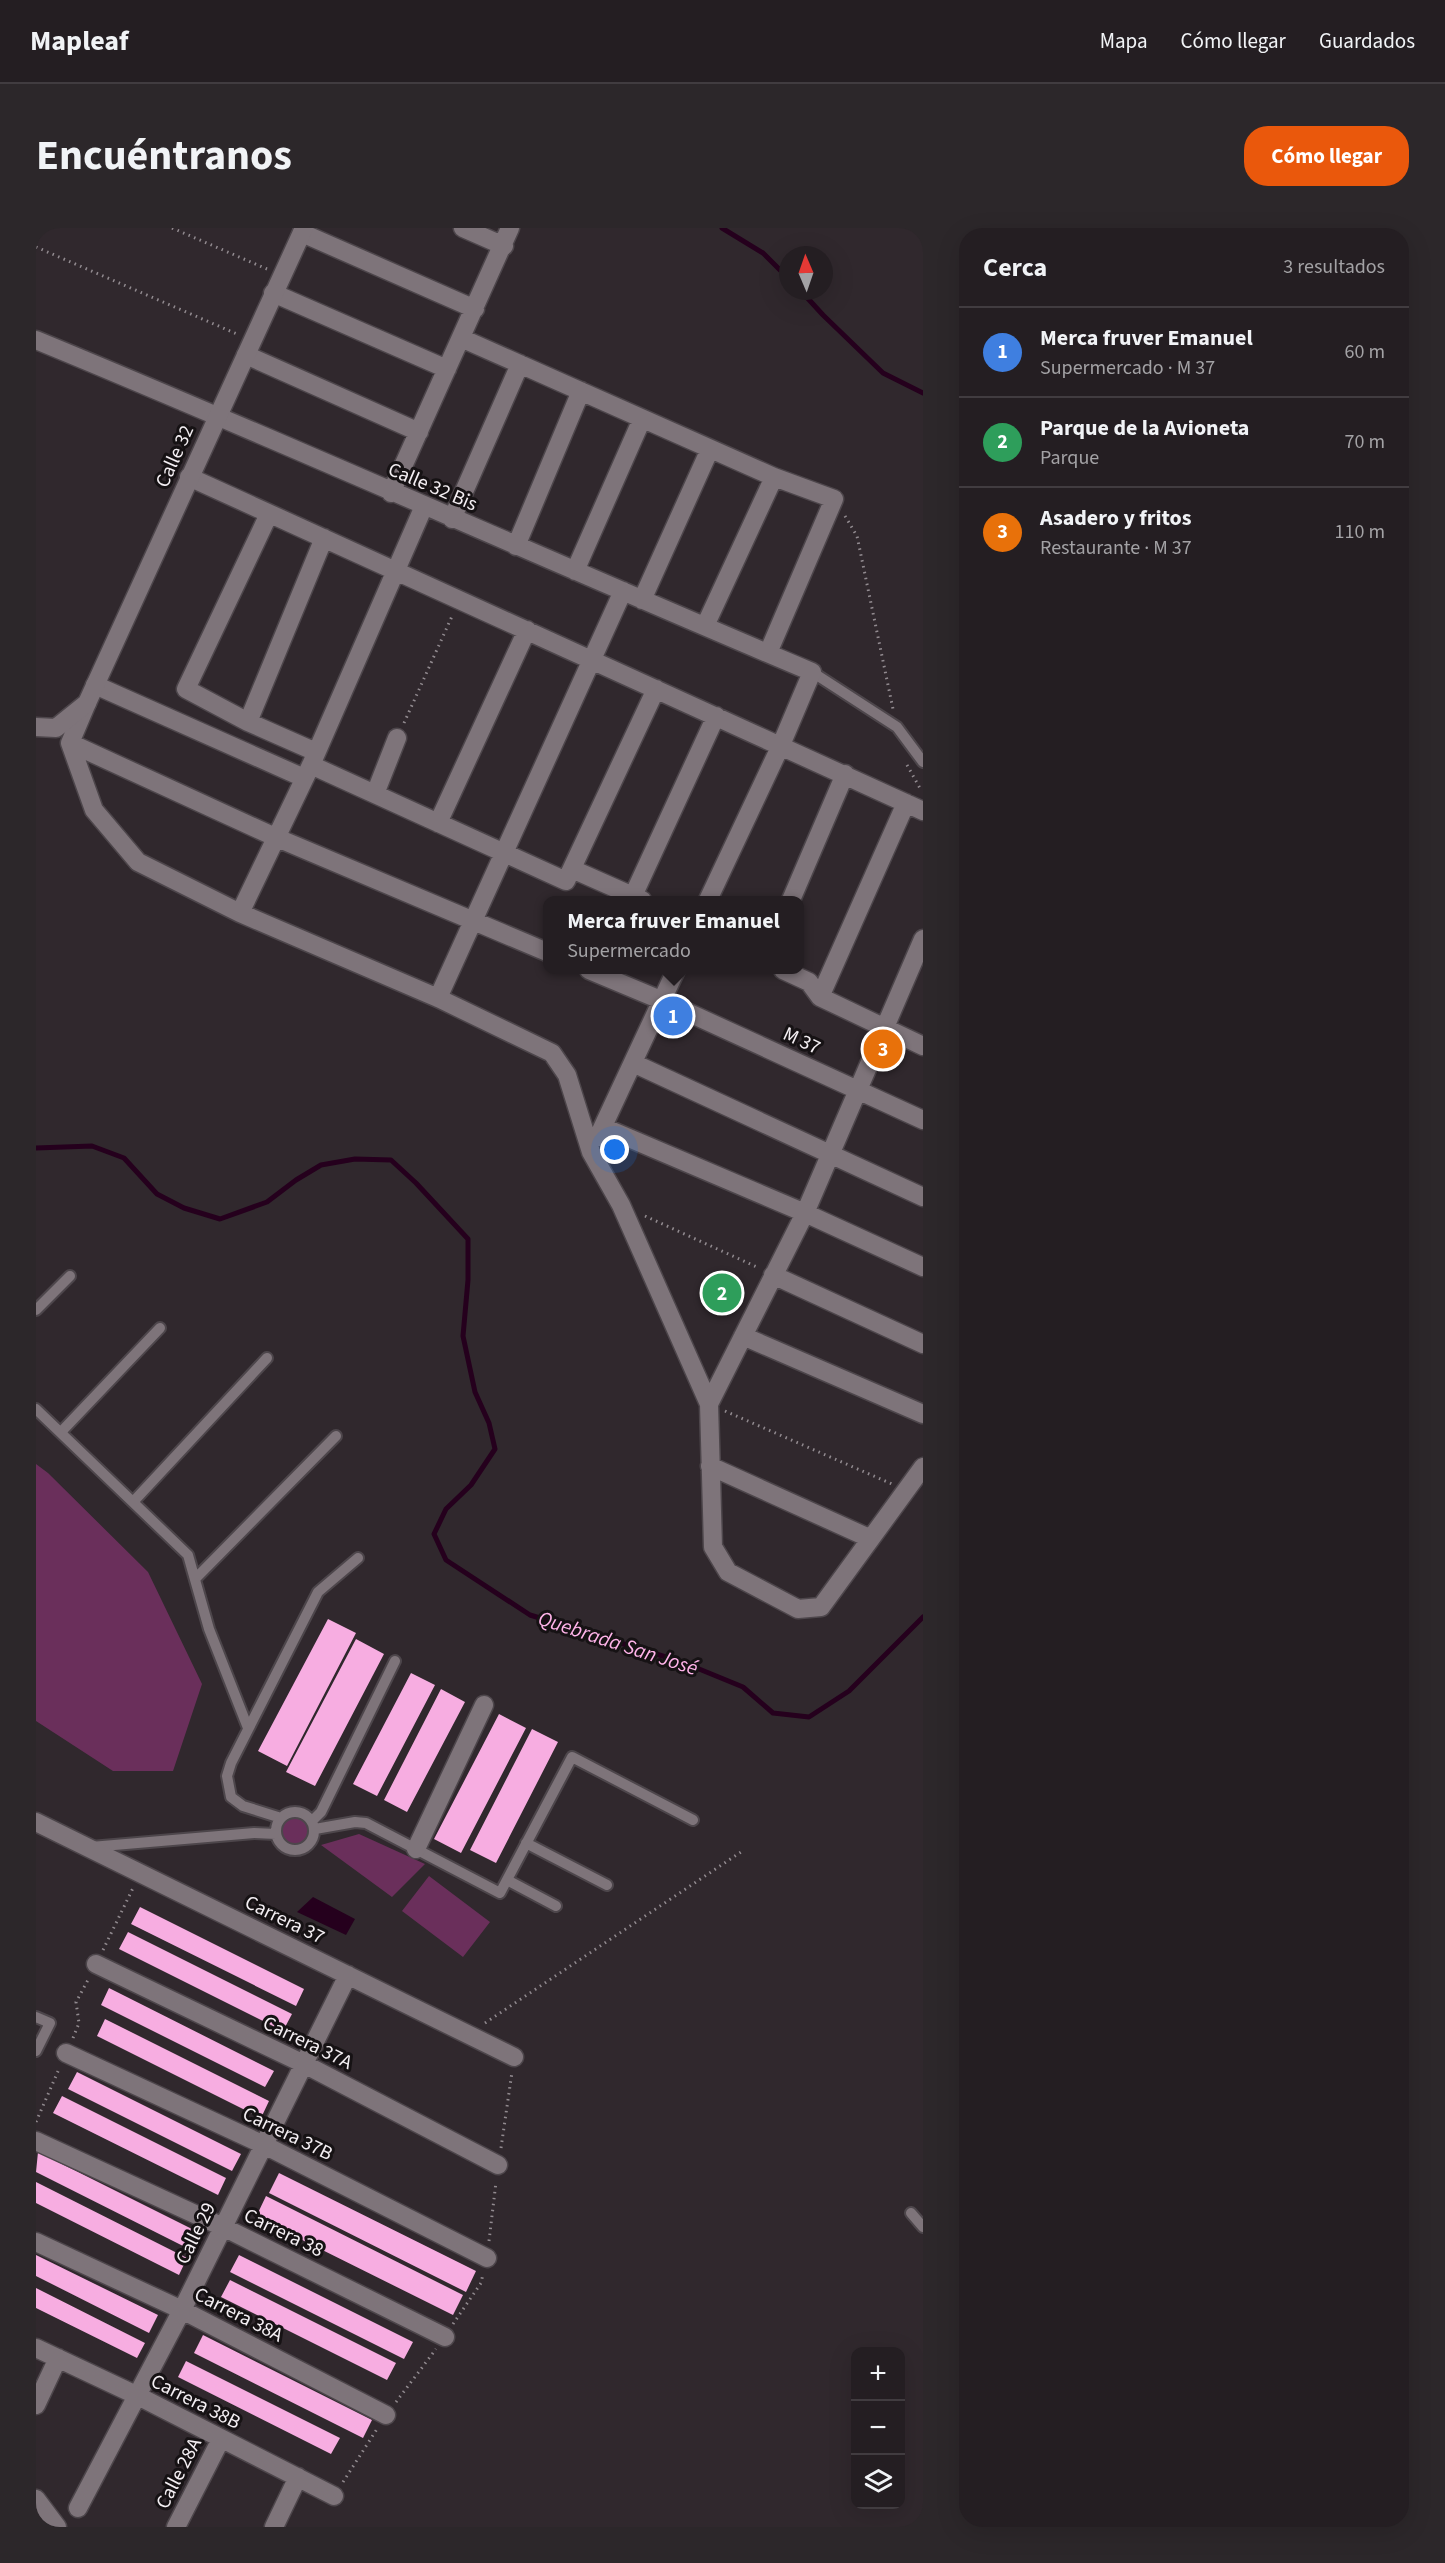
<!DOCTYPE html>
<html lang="es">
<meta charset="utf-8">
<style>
body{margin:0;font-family:"Source Sans 3",sans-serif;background:#2c272a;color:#f1f3f6}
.controls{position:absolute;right:18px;bottom:18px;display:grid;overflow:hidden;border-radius:12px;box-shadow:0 6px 24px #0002}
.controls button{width:54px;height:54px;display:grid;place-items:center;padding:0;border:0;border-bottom:2px solid #413c40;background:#241e22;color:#f1f3f6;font:30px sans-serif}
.compass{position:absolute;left:743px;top:18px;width:54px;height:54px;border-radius:50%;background:#241e22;box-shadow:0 6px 24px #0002;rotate:358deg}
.you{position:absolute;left:579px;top:922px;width:21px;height:21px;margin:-15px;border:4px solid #fff;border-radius:50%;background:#1a73e8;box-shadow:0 0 0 9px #1a73e833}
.badge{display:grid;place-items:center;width:39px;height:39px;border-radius:50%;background:#ea580c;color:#fff;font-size:20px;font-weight:700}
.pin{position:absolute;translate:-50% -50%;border:3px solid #fff;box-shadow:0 2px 6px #0006}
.popup{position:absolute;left:507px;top:668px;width:261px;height:78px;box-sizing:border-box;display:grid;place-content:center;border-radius:12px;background:#241e22;filter:drop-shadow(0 2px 4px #0005);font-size:20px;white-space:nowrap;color:#a3a2a5}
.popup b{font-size:22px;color:#f1f3f6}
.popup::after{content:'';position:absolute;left:50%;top:100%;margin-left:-12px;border:12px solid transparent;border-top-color:#241e22}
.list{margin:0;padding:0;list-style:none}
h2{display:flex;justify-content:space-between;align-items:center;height:78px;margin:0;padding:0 24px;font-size:26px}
h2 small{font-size:20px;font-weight:400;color:#a3a2a5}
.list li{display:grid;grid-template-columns:39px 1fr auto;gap:18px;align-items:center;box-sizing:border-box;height:90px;padding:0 24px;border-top:2px solid #413c40}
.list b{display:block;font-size:22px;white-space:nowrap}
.list p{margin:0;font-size:20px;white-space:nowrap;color:#a3a2a5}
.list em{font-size:20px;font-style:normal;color:#a3a2a5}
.icon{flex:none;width:33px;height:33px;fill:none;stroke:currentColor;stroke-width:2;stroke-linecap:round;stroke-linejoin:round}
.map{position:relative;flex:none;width:887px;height:2299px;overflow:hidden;border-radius:24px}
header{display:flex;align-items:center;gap:36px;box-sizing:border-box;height:84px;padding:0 30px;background:#241e22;border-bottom:2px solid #413c40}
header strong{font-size:28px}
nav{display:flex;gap:33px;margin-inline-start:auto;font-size:21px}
.intro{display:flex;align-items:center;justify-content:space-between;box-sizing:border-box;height:144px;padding:0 36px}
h1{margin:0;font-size:42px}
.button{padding:15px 27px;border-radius:24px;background:#ea580c;color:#fff;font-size:21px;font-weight:700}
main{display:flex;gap:36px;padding:0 36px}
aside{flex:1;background:#241e22;border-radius:24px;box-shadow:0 6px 24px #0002}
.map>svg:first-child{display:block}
.green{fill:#6a2f5b}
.water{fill:#25001d}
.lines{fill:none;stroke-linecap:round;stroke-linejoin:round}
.stream{stroke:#25001d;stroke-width:5}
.building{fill:#f7ade1}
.service-casing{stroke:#4d464b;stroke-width:14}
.minor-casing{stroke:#4d464b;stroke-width:21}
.tertiary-casing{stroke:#4d464b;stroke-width:21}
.path{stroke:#928b90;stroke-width:3;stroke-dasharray:1.5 4.5;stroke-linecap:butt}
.service{stroke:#7e747a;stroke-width:10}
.minor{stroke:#7e747a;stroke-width:18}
.tertiary{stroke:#7e747a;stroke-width:18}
.labels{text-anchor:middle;stroke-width:6;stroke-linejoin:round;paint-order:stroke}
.street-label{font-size:20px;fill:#f4eff3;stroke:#161214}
.water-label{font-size:21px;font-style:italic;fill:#ffb3e9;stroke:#161214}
</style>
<header>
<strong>Mapleaf</strong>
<nav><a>Mapa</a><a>Cómo llegar</a><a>Guardados</a></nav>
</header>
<div class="intro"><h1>Encuéntranos</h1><a class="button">Cómo llegar</a></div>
<main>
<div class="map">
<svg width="887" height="2299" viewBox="0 0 887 2299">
<rect width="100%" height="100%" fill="#30282d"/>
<!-- green -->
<path class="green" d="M0,1236L12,1245L112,1344L166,1456L137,1543H77L0,1493Z
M240 1603a19 19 0 1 1 38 0a19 19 0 1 1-38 0Z
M323,1606L389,1636L356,1669L285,1617Z
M393,1648L454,1694L427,1729L366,1683Z"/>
<!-- water -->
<path class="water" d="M277,1669L319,1691L310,1707L261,1684Z"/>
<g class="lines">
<!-- stream -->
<path class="stream" d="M686,0L727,25L752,50
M765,63L787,87L847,145L887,165
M0,920L56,918L88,930L121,966L148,980L184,991L231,974L260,952L285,937L319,931L355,932L380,955L432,1011V1052L427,1108L439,1164L453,1195L459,1221L435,1257L410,1281L398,1306L410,1332L494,1387L646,1434L707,1459L737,1485L773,1489L813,1463L887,1389"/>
</g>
<!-- building -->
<path class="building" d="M292,1391L320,1405L251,1538L222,1523Z
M320,1411L348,1426L279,1558L250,1544Z
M375,1445L399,1457L341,1568L317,1556Z
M405,1461L429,1474L371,1584L348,1572Z
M463,1486L490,1500L425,1625L398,1611Z
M496,1501L522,1514L460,1635L434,1622Z
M104,1679L268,1761L260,1778L95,1696Z
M92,1704L256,1786L247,1803L83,1721Z
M73,1760L238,1843L229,1859L65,1777Z
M69,1791L233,1873L225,1890L61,1808Z
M41,1844L205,1926L196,1943L32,1861Z
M26,1868L190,1950L182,1967L17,1885Z
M2,1924L166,2006L157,2023L0,1944Z
M243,1945L440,2043L430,2064L233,1965Z
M0,1954L151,2030L143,2047L0,1975Z
M230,1968L427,2067L417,2087L220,1989Z
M0,2027L122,2087L113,2105L0,2048Z
M203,2027L377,2114L368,2131L194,2044Z
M194,2052L360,2135L351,2152L185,2069Z
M0,2060L109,2115L101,2130L0,2080Z
M167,2107L336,2192L327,2210L158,2125Z
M150,2133L304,2210L295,2226L142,2149Z"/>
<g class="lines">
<defs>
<path id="service" d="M776,444L861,499L887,534
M0,1082L34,1048
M0,1181L152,1327L173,1401L212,1500
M25,1204L124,1100
M97,1274L231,1130
M159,1351L300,1208
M240 1603a19 19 0 1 1 38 0a19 19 0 1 1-38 0Z
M245,1590L207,1578L195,1569L191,1548L195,1535L282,1364L322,1330
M276,1593L285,1584L359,1433
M279,1601L319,1594L330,1595L464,1665L536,1529L657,1592
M490,1615L571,1657
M55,1619L218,1605L240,1606
M471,1652L520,1678
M0,1789L14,1795L0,1823
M875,1985L887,1999"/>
<path id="minor" d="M427,0L468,18
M266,5L439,81
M237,65L411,141
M425,110L738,249L798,271L732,425
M0,112C260,219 517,335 776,444L745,517L672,672
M210,127L383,204
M153,249L887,583
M355,265L474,0
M233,286L150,461L212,494L280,524
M416,291L484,136
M480,318L545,163
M539,343L606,191
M606,372L674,221
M669,398L738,249
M59,457L268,550
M51,475L34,515L58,582L102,634L204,685L402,770L516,825L531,847L555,924L585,977L673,1176L677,1319L692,1344L762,1381L785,1379L887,1239
M212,494L288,310
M34,515L239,609L511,724
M275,537L530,653L620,461
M339,566L361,510
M402,595L491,402
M536,641L606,672
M597,668L680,488
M755,672L809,546
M204,685L275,537L388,278
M553,742L627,773L887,892
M747,742L773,754L784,769L887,818
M784,769L870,575
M402,770L587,363
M597,835L887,969
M567,899L769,985L887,1039
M562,909L640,742
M737,1047L887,1116
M707,1108L887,1186
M673,1176L769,985L887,711
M674,1238L833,1310
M0,1594L478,1829
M380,1621L448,1477
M60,1736L268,1836L462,1937
M30,1825L228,1917L451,2030
M0,1913L187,1999L409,2109
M0,2014L146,2082L350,2187
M0,2120L102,2168L298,2268
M0,2177L22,2130
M0,2271L21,2299
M42,2280L146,2082L312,1747
M140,2299L185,2211
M238,2299L262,2249"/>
<path id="tertiary" d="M0,499L20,500L51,475L268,0"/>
</defs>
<!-- service casing -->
<use href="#service" class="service-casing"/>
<!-- minor casing -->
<use href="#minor" class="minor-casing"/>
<!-- tertiary casing -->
<use href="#tertiary" class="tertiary-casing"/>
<!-- path -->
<path class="path" d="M136,0L231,41
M0,19L201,106
M809,288L821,308L857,481
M368,495L417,386
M871,537L885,562
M609,988L723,1040
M689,1183L856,1256
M67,1722L97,1660
M449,1795L708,1622
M37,1810L43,1795L40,1774L52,1752
M0,1894L23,1841
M465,1920L476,1844
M453,2013L460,1954
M417,2096L445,2055L447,2046
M360,2174L400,2121
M307,2254L341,2201"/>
<!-- service -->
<use href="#service" class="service"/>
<!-- minor -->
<use href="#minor" class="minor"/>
<!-- tertiary -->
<use href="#tertiary" class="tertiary"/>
</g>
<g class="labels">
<!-- street labels -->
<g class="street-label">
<text transform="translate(138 228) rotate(-66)" y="7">Calle 32</text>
<text transform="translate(397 258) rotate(23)" y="7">Calle 32 Bis</text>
<text transform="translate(766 812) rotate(25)" y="7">M 37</text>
<text transform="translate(249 1691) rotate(26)" y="7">Carrera 37</text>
<text transform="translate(272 1814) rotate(26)" y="7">Carrera 37A</text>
<text transform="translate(252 1905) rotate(26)" y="7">Carrera 37B</text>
<text transform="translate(248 2004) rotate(26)" y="7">Carrera 38</text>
<text transform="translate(159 2005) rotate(-64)" y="7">Calle 29</text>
<text transform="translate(203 2086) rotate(27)" y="7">Carrera 38A</text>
<text transform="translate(160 2173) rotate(27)" y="7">Carrera 38B</text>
<text transform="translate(142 2245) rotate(-63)" y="7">Calle 28A</text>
</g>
<!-- water labels -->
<g class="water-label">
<text transform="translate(582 1415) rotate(18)" y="7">Quebrada San José</text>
</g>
</g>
</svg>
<div class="controls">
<button>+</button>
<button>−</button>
<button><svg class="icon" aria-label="layers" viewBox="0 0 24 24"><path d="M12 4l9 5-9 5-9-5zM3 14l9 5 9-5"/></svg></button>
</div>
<svg class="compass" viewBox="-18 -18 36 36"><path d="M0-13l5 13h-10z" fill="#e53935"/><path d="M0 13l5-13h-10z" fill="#a3a2a5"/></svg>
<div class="you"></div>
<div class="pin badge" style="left:637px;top:788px;background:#3f7fe0">1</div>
<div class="popup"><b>Merca fruver Emanuel</b>Supermercado</div>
<div class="pin badge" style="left:686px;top:1065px;background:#2e9e5b">2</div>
<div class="pin badge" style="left:847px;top:821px;background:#e8710a">3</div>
</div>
<aside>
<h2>Cerca<small>3 resultados</small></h2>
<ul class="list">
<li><span class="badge" style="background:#3f7fe0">1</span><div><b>Merca fruver Emanuel</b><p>Supermercado · M 37</p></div><em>60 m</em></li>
<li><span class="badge" style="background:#2e9e5b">2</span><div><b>Parque de la Avioneta</b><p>Parque</p></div><em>70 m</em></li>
<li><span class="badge" style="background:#e8710a">3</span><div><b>Asadero y fritos</b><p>Restaurante · M 37</p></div><em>110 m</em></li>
</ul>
</aside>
</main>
